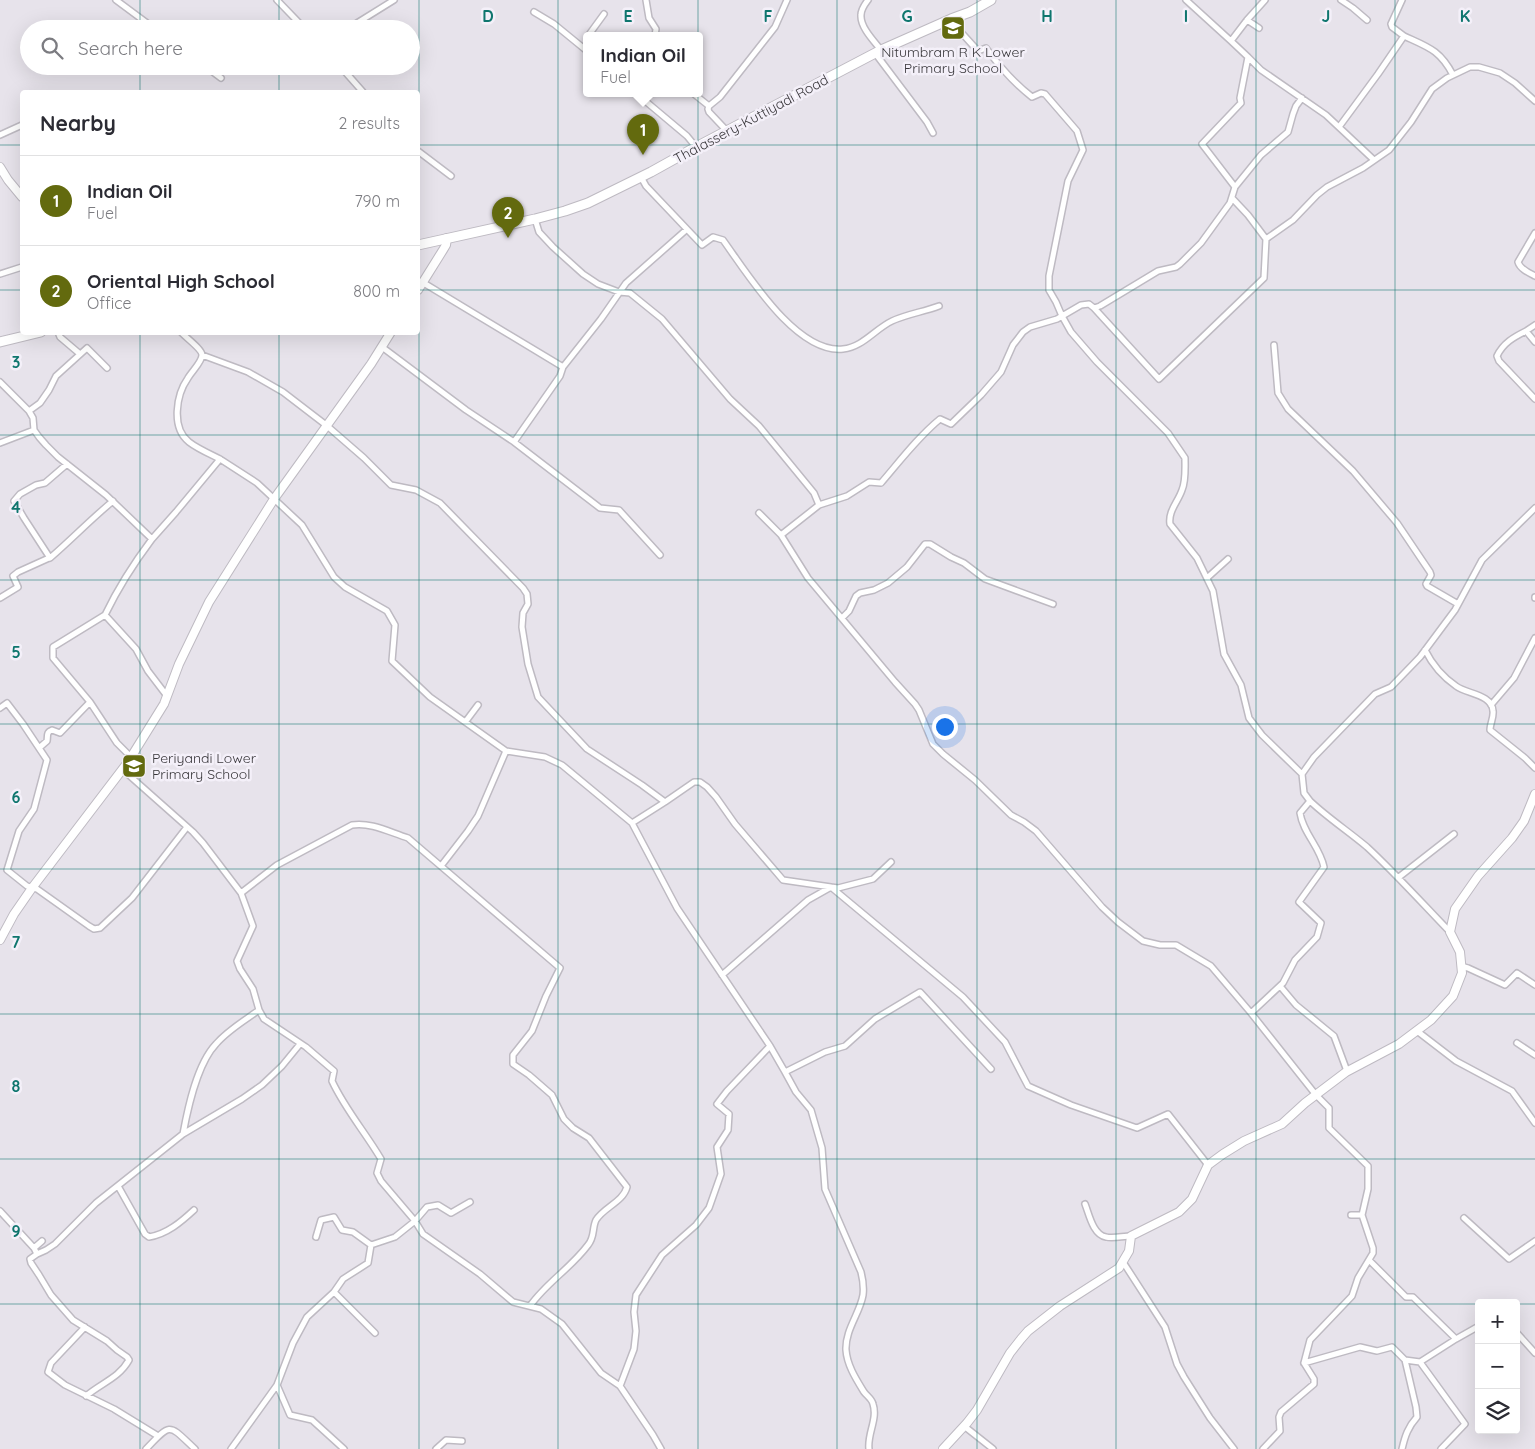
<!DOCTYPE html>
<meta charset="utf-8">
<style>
body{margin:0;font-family:Quicksand,sans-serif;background:#f2f2f3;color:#2b2b33}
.controls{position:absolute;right:15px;bottom:15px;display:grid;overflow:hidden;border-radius:5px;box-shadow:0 5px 20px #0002}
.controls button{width:45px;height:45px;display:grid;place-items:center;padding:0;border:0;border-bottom:1px solid #e1e1e2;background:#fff;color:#2b2b33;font:25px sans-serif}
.you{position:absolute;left:944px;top:726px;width:18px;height:18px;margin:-12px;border:4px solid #fff;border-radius:50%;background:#1a73e8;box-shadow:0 0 0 8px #1a73e833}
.badge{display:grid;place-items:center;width:32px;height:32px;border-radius:50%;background:#636a0e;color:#fff;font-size:16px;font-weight:700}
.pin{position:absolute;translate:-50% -41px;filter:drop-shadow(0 1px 2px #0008)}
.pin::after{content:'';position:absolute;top:26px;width:18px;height:15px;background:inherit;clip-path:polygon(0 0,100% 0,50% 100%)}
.popup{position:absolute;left:583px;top:32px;width:120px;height:65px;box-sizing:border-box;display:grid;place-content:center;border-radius:5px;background:#fff;filter:drop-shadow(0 1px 4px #0005);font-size:16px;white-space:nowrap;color:#7c7c81}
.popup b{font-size:19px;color:#2b2b33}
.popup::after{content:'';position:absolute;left:50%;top:100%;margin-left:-10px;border:10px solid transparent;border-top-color:#fff}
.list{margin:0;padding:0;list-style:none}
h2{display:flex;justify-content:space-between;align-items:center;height:65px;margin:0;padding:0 20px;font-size:21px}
h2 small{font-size:16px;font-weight:400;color:#7c7c81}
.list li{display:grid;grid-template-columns:32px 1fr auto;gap:15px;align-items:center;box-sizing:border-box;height:90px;padding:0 20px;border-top:1px solid #e1e1e2}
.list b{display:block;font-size:19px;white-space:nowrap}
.list p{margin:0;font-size:16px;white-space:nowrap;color:#7c7c81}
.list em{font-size:16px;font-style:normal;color:#7c7c81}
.icon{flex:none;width:28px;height:28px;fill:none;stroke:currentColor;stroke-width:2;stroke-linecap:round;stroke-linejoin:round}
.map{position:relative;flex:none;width:1535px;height:1449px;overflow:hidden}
.search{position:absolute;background:#fff;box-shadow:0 5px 20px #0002;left:20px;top:20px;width:400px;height:55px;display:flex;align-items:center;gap:12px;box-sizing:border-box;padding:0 18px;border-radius:28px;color:#7c7c81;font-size:19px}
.panel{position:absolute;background:#fff;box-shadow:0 5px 20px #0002;left:20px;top:90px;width:400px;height:245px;border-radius:5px}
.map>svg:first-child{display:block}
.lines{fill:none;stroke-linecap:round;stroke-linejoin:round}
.minor-casing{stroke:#bebac2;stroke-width:8}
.secondary-casing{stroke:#bebac2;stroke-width:10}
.primary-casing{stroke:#bebac2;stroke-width:11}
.minor{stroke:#fff;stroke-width:5}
.secondary{stroke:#fff;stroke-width:8}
.primary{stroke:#fff;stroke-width:9}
.grid{fill:none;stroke:#0f766e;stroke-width:1;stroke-opacity:0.55}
.labels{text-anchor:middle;stroke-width:5;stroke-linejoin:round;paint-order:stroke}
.poi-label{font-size:14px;fill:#39373b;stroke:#f4f0f9}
.street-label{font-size:14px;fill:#39373b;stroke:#f4f0f9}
.grid-label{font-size:16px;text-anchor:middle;font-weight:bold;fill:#0f766e;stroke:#f4f0f9;stroke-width:5;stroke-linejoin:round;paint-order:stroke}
</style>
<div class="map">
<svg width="1535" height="1449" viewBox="0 0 1535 1449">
<rect width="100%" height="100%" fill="#e7e3eb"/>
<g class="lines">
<defs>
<path id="minor" d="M116,0L155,29
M277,0L305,29
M646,0L649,18L656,29L655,36
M868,0C865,4 861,9 861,15C860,27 874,41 881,50
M1186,0L1231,41
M1341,0L1353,8L1367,20
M534,12L554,24L587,51
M951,19L959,30L978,51L986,48C999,66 1014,83 1032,97L1041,93L1045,94L1077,131L1083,150L1068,181L1049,276V290L1056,302L1062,316L1071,332L1097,362L1168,433L1185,458C1185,468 1186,481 1182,490C1178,502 1168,511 1170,524L1197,558L1213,591L1224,654L1241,685L1249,718L1262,735L1302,774
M1247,20L1265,0
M351,29L357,23L394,0
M588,36L604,14
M1404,36C1428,47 1440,50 1453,75
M875,53L927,122L933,133
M1248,57L1261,70L1326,115L1374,160
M205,66L221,78
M340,66L363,92
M637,94L687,136L696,147
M694,94L709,106
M1339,127L1378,74L1404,36L1392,27L1391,24L1402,0
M727,131L709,112L708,109L709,106L720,97L775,27L787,0
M0,135L22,125
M418,151L451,176
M641,177L646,186L702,245L713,237L723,240C747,273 796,354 843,349C863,347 875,329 892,321C907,314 923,312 939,306
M1235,187L1261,155L1288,132L1293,114L1296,106L1302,98
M1232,198L1248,215L1266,239
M535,219L539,232L553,247L583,274L598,284L619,292L630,293L662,319L730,399L759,426L814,493L819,505L847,496L869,482L881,483C900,461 918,437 940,419L951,424L981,395L1001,372L1013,345L1023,332L1030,327L1057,319L1081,305L1089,304L1094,308L1159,379L1264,278L1266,239L1293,220L1317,195L1327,187L1363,168L1389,150L1411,122L1432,89L1447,78L1470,67H1479L1500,73L1515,83L1535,101
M1535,233L1518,262C1520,269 1529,273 1535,276
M0,274L22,267
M422,282L563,367L560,376L514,442
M1094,308L1100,306L1158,271L1176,267L1180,264L1201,243L1230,203L1235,187L1202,144L1241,103L1240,98L1248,57L1231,41L1247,20L1259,28
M1535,325L1526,331L1535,342
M1526,331C1514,337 1503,343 1497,356L1499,361L1535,399
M58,332L60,337L80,354
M181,332C185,337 202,349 202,355C202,362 192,371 188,378C176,395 171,428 189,442C198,449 210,454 220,459
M1274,345L1278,393L1288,409L1353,471L1397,523L1430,572L1431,575L1426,584L1427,586L1458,604
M382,347L466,410L514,442L600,508L619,510L660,555
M202,355L248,372L283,392L326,425L364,458L391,485L416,490L440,503L523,588L527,594L528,604L523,613L522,627L528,664L538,697L587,749L642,785L665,802L694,782H700L707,787L716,797L735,824L783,880L831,887L963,997L1005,1042L1028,1086L1071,1105L1137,1128L1168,1114L1208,1165
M563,367L601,319L626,283L686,230
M0,382L29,411L33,418L34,430L39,437L46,445L58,457L106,495L152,539L176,512L220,459L257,483L302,525L334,577L345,587L387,611L395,625L392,661L430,697L506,751L545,757L562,765L632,823L677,908L770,1046L785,1072
M29,411L40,403L49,390L56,376L87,348L107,368
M0,443L34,430
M67,464L45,483L36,485L20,494L14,501L24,518L50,558C71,540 91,519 113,501
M819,505L781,535L808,578L895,682L915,704L919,710L933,744L943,754L975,780L1011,815L1024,822L1036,831L1102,907L1118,922L1143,941L1160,945H1176L1211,966L1251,1013L1283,983L1295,960L1317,937L1321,923L1299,902L1324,867C1320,847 1303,833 1300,813L1310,801L1304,793L1302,774L1314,757L1375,694L1391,687L1420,657L1455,610L1482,560L1535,508
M759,513L781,535
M152,539C134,563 118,588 105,615L136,649L148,671L167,696
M1207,578L1228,559
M1535,597V598
M0,598L18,587L13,576L18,572L49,558
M842,618L849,611L856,596L860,593L874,590L888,583L907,567L925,544H930L951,557L964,563L985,579L1053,604
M1425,650C1432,664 1443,677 1456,686C1466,694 1492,694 1493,711C1494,717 1490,724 1490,730L1525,758L1535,768
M90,702L53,658V647L105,615
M1491,705L1514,678L1535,638
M0,708L7,703L23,724L47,760L34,809L19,831L7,870L27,886L37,889L89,926L94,929L100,928L132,898L187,827
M466,721L478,705
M39,748L47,741C48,736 46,732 52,730L60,733L90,702L117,743L131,757
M122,769L193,832L203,843L241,893L253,926L237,961L240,969L253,989L259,1010L264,1019L306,1047L334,1071L332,1081C345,1109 365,1132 381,1159L377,1173L381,1181L415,1221L423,1234L480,1274L513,1302L541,1309L562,1324L601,1373L620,1386L653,1435L661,1449
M1310,801C1328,818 1348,831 1367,847C1396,874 1422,903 1450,932
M632,823L665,802
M441,866L468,831L478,816L506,751
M1399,877L1454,834
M241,893L277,865L352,825C371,822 389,832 408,838L560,968L546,996L532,1031L513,1055V1064L529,1075L552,1095L564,1119L573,1128L589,1138L627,1187C623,1202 604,1207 596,1220C592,1228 595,1237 588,1245C571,1268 546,1283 530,1306
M1461,966L1468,968L1505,985L1517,973L1535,985
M722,975L808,900L831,887L838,888L873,879L891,862
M1280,986L1296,1005L1334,1036L1347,1071
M1251,1013L1316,1095
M1417,1031L1456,1061L1512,1091L1535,1123
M1517,1043L1535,1055
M1316,1095L1329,1108V1128L1368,1166V1189L1362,1215L1373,1248V1253L1358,1278L1352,1296L1310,1340L1304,1363L1360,1347L1377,1351L1392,1347L1405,1360L1416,1407L1417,1417C1408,1427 1405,1436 1402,1449
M183,1134L242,1099L262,1085L282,1066L300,1044
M118,1186L145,1234L149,1237C167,1234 181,1222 194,1210
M1085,1204C1089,1214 1093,1235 1106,1237C1113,1239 1123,1236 1131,1236
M0,1211L34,1248L37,1254L46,1250L55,1244L96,1203L183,1134C188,1107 197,1064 216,1044C228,1030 244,1021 259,1010
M1351,1215H1362
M1464,1218L1509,1259L1535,1241
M316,1237L321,1220L334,1217L342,1230L353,1232L371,1245
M34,1248L42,1241
M37,1254L30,1259L31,1263L39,1275L51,1295L73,1320L107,1341L117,1350L127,1357L129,1360C119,1378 101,1383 86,1396
M1369,1260L1406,1297H1413L1456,1339L1479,1326
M1123,1262L1165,1327L1177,1364L1184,1377L1210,1418L1234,1449
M334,1292L307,1317L293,1343L277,1385L290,1415L312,1420L344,1449
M85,1327L51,1363L48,1372L65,1385L114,1409L158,1436
M1516,1332L1535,1353
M375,1333L334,1292L343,1279L368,1263L371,1245L395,1237L415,1221L427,1207L438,1205L451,1213L470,1202
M1405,1360L1420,1362L1456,1339
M1420,1362L1465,1424L1441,1449
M620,1386L634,1349L636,1331L634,1312L636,1295L662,1255L696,1225L709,1208L721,1174L717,1147L728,1130L729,1114L717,1104L727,1091L770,1046
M964,1426L993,1449
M146,1449C172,1422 168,1424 195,1449
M231,1449L277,1385
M436,1449L446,1440L462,1441
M869,1449C867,1434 878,1419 873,1404C872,1399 867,1396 864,1392C856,1379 847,1365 846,1350C845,1330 860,1313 863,1295C864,1287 863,1280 861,1272L825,1189L822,1148L811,1110L796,1092L785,1072L825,1052L845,1046L875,1019L920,992L991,1069
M1263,1449L1280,1431L1279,1417L1281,1412L1314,1384V1379L1304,1363"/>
<path id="secondary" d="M0,167L8,180L22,197
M418,290L443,250L446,245L447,238
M0,940L14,914L32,888L128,762L164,704L179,664L209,602L274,499L371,364L391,332
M943,1449L967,1423L977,1410L1010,1353L1021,1339L1028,1331L1060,1306L1119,1268L1129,1251L1131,1236L1179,1212L1192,1199L1208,1165L1223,1154L1244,1141L1282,1124L1305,1103L1346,1072L1399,1044L1431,1020L1453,996L1462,973L1460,952L1450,932L1455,909L1478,876L1512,838L1524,821L1535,794"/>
<path id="primary" d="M418,245L535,219L565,211L588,203L651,172L696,147L881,50L951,19L970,12L991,0
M0,342L41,332"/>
</defs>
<!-- minor casing -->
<use href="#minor" class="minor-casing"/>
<!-- secondary casing -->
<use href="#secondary" class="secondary-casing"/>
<!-- primary casing -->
<use href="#primary" class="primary-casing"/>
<!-- minor -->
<use href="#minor" class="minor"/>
<!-- secondary -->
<use href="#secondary" class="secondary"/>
<!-- primary -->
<use href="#primary" class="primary"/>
</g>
<!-- grid -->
<path class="grid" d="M140,0V29M279,0V29M419,0V1449M558,0V1449M698,0V1449M837,0V1449M977,0V1449M1116,0V1449M1256,0V1449M1395,0V1449M140,66V92M279,66V92M0,145H22M418,145H1535M0,290H22M418,290H1535M140,332V1449M279,332V1449M0,435H1535M0,580H1535M0,724H1535M0,869H1535M0,1014H1535M0,1159H1535M0,1304H1479M1516,1304H1535"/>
<!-- icons -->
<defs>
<symbol id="school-square" viewBox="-11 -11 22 22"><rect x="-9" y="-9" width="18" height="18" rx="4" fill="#636a0e" stroke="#f4f0f9"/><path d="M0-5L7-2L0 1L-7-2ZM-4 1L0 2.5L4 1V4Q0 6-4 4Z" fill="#fff"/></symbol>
</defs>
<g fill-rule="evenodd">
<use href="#school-square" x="939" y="14" width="28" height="28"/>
<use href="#school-square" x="120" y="752" width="28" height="28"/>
</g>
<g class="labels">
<!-- poi labels -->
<g class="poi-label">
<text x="953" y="57">Nitumbram R K Lower<tspan x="953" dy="16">Primary School</tspan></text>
<text x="152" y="763" text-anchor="start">Periyandi Lower<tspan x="152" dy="16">Primary School</tspan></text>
</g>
<!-- street labels -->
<g class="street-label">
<text transform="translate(751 119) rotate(-28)" y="5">Thalassery-Kuttiyadi Road</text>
</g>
</g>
<g class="grid-label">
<text x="488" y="22">D</text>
<text x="628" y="22">E</text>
<text x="768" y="22">F</text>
<text x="907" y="22">G</text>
<text x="1047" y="22">H</text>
<text x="1186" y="22">I</text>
<text x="1326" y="22">J</text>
<text x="1465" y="22">K</text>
<text x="16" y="368">3</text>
<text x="16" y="513">4</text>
<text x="16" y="658">5</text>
<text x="16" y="803">6</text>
<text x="16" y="948">7</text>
<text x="16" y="1092">8</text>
<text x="16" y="1237">9</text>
</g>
</svg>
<div class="controls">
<button>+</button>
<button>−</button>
<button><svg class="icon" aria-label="layers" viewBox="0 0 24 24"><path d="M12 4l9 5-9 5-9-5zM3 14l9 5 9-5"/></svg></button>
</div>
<div class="you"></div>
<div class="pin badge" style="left:643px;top:155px">1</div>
<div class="popup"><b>Indian Oil</b>Fuel</div>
<div class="pin badge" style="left:508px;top:238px">2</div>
<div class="search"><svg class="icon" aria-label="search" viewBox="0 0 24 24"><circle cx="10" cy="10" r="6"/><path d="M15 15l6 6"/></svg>Search here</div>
<section class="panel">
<h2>Nearby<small>2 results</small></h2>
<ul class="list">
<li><span class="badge">1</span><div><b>Indian Oil</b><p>Fuel</p></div><em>790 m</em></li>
<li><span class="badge">2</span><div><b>Oriental High School</b><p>Office</p></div><em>800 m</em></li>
</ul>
</section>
</div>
